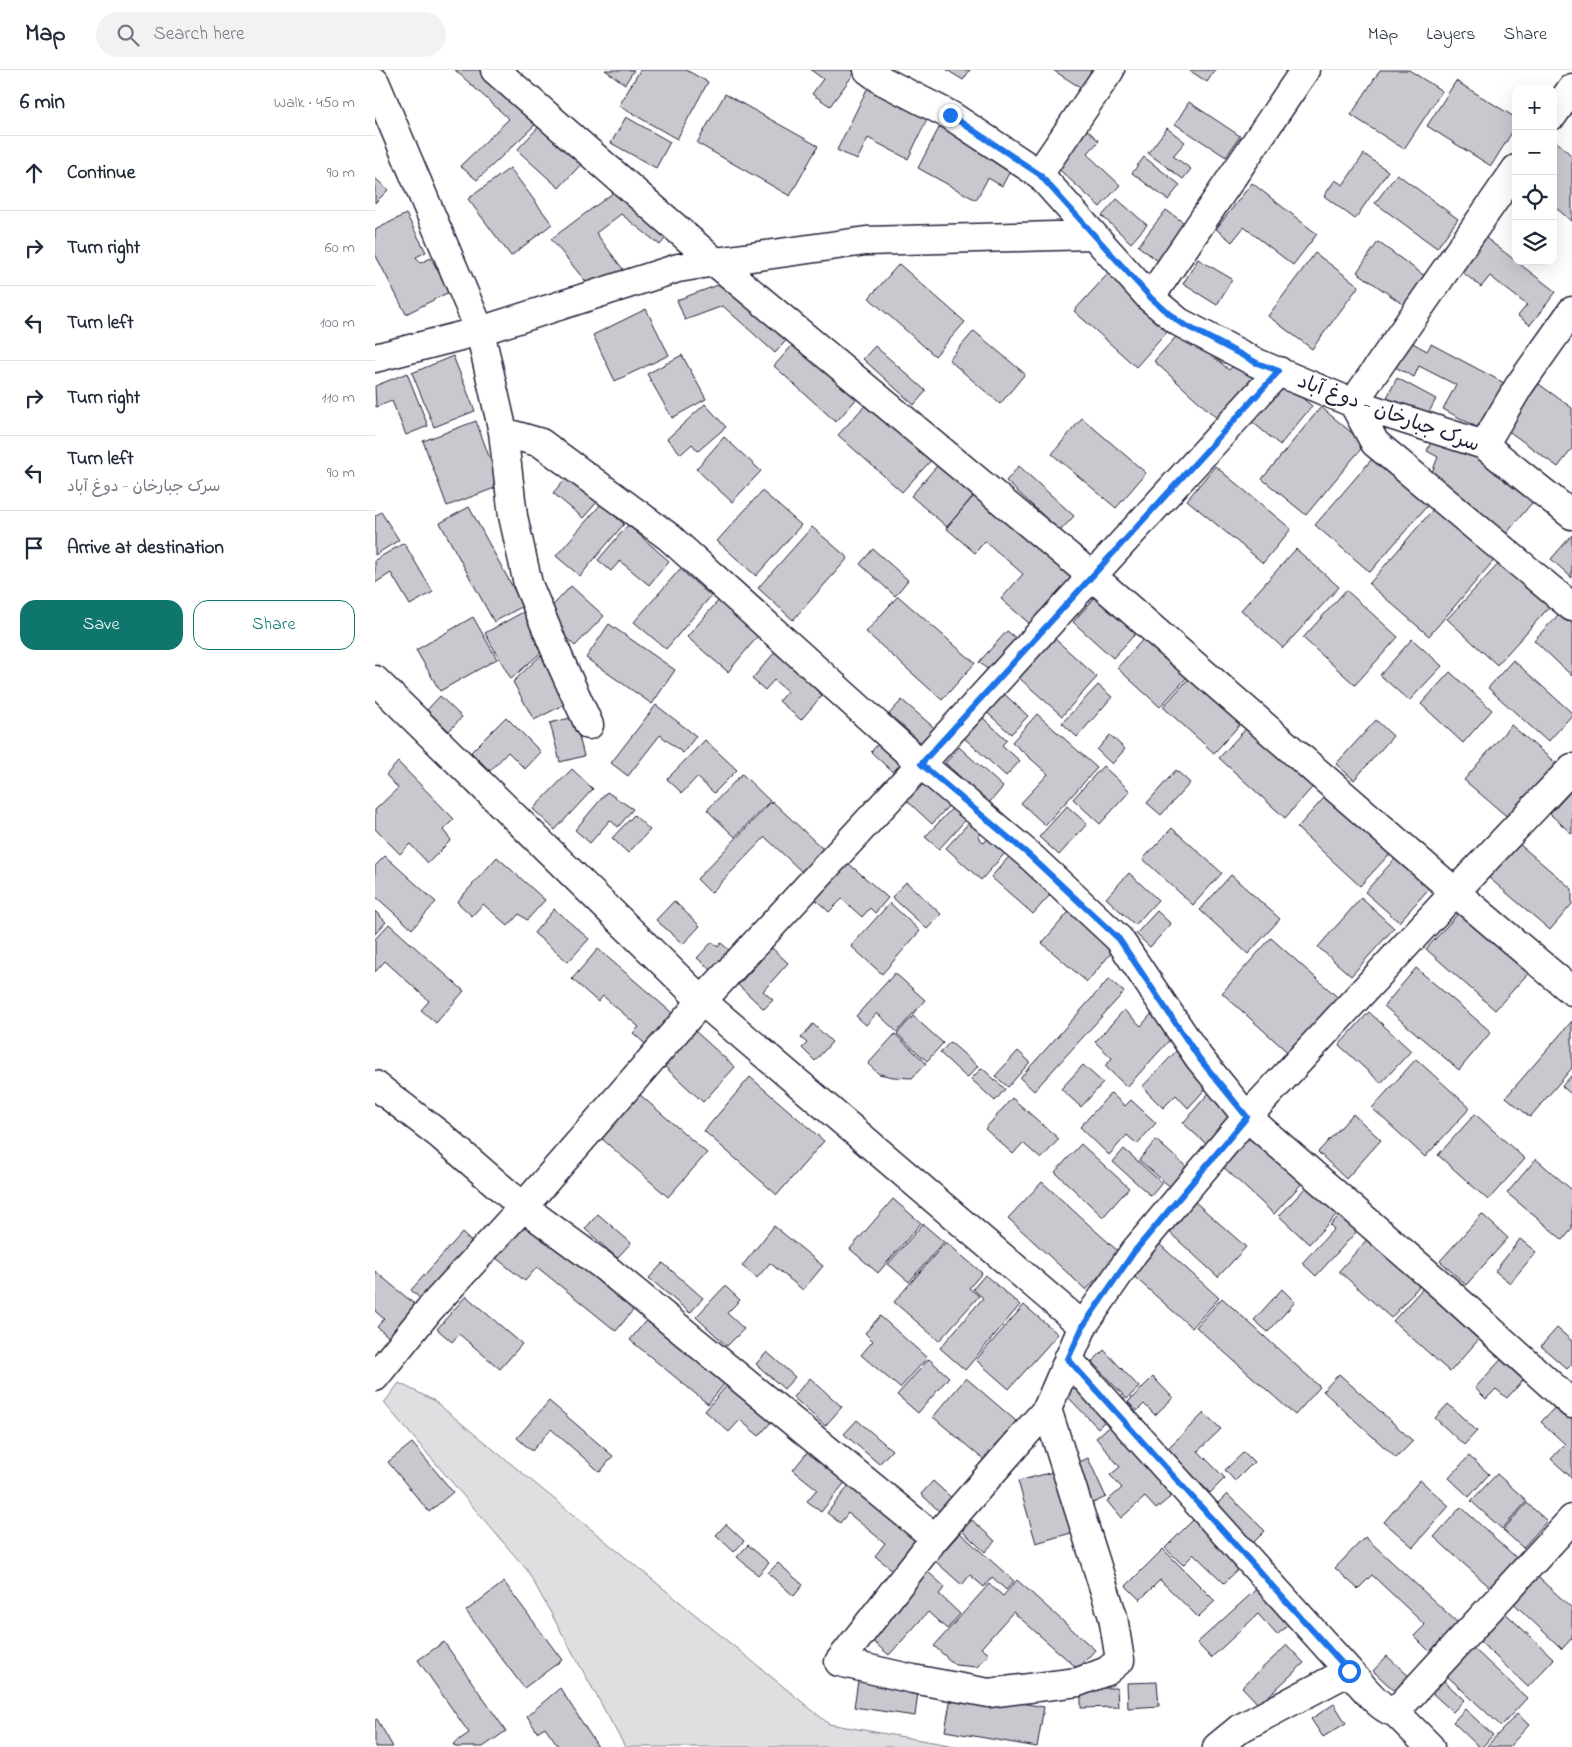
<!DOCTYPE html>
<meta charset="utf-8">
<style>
body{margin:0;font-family:"Indie Flower","Playpen Sans Arabic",sans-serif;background:#f2f2f3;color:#1f2937}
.controls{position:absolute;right:15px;top:15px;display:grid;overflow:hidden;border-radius:10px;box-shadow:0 5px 20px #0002}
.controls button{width:45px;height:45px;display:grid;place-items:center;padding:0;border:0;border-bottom:1px solid #e0e1e3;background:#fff;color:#1f2937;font:25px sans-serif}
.stop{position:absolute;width:15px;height:15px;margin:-11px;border:4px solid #1a73e8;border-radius:50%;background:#fff}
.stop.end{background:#1a73e8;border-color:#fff;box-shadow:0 1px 5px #0008}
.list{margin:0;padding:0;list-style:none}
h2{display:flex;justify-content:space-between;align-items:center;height:65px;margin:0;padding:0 20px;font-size:21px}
h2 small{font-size:16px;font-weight:400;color:#747a83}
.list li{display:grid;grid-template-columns:32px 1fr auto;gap:15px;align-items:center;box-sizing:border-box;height:75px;padding:0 20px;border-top:1px solid #e0e1e3}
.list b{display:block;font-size:19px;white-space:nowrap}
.list p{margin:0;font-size:16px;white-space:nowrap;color:#747a83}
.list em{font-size:16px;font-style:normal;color:#747a83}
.actions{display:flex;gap:10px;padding:15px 20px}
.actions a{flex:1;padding:11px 0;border:1px solid #0f766e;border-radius:15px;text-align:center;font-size:18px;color:#0f766e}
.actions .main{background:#0f766e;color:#fff}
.icon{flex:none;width:28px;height:28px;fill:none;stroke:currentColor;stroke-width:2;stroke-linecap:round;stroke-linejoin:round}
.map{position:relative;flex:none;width:1197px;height:1677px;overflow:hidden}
header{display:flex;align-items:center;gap:30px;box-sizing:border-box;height:70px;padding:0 25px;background:#fff;border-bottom:1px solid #e0e1e3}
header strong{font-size:24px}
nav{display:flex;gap:28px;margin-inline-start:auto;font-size:18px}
.search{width:350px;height:45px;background:#f2f2f3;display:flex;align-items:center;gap:12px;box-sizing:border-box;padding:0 18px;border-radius:28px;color:#747a83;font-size:19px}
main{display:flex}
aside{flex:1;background:#fff}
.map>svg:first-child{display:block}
.green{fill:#dfdfe2;stroke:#80808e}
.building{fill:#c8c8cf;stroke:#22223b}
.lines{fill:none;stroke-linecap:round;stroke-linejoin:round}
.minor-casing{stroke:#22223b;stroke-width:31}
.minor{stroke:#fff;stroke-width:28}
.route{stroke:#1a73e8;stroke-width:6}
.labels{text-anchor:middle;stroke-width:4;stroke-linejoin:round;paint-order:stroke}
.street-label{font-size:20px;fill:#22223b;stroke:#fff}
</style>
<header>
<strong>Map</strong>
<div class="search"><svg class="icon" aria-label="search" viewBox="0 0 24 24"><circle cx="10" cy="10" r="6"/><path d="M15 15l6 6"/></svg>Search here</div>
<nav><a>Map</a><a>Layers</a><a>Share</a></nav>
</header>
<main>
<aside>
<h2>6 min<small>Walk · 450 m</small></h2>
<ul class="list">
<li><svg class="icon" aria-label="ahead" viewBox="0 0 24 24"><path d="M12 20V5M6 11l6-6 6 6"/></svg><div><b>Continue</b></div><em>90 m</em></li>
<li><svg class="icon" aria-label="right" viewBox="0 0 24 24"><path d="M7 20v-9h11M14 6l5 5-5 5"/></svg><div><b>Turn right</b></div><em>60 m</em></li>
<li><svg class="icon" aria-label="left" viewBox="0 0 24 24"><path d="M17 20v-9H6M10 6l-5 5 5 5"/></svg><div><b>Turn left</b></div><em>100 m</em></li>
<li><svg class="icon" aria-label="right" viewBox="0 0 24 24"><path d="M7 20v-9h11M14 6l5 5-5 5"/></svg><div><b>Turn right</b></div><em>110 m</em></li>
<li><svg class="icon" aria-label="left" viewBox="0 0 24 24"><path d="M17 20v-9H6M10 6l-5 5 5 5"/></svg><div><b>Turn left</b><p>سرک جبارخان - دوغ آباد</p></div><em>90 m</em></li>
<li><svg class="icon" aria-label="arrive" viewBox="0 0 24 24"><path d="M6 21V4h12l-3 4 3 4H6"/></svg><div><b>Arrive at destination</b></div></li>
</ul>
<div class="actions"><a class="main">Save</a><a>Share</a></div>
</aside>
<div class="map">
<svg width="1197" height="1677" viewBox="0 0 1197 1677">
<rect width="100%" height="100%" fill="#fff"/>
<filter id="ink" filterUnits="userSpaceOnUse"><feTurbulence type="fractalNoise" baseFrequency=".02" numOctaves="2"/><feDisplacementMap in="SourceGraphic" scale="10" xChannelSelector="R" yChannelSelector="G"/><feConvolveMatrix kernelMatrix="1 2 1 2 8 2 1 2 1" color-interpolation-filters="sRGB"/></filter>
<g filter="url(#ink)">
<!-- green -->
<path class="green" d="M24,1313L58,1330L454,1654L586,1677H250L152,1500L9,1333Z"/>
<!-- building -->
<path class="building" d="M80,0H106L163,52L102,110L85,96L134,49Z
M230,0H259L250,14Z
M265,0H311L333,12L302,69L244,36Z
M436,0H479L481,1L455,36L437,24L448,9Z
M572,0H595L588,10Z
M678,0H718L706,18Z
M814,0H840L832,12Z
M1005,0H1034L1067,21L1029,79L976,45Z
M1081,11L1141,48V56L1116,96L1052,56Z
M495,13L555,43L533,89L493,68L482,90L462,80Z
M350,24L443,76L415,126L322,73Z
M814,32L865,66L851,87L800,54Z
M251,47L295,72L281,98L236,73Z
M169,51L211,89L184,118L142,80Z
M566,54L639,94L627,116L613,108L601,130L543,98Z
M709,57L724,71L712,84L745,115L725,137L677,93Z
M792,58L810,72L798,86L816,99L808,109L773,83Z
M1181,71L1197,86V152L1178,135V73Z
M989,84L1013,101L980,149L949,126L960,110L968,115Z
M769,87L805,115L793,130L757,103Z
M135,98L177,154L136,186L93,129Z
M1022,104L1083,149L1062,178L1000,133Z
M0,108L13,120L0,133Z
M877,113L942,164L918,195L869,157L857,172L841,159Z
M246,117L299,158L285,175L246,144L221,163L250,202L216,218L176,169Z
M742,129L772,155L756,173L727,146Z
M791,140L815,157L787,194L763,176Z
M31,144L51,182L41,187L45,193L56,188L74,222L31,244L0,184V160Z
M1111,168L1181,222L1155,255L1143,246L1152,235L1115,206L1106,217L1086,201Z
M1003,172L1050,206L1029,235L982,202Z
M940,183L984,216L937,279L893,246Z
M823,189L857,209L842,235L808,214Z
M524,194L590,252L560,286L494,228Z
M739,197L800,253L761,297L699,241Z
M354,211L415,266L400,283L348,236L310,250L302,230Z
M271,239L294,285L240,311L218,265Z
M808,259L854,300L865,288L887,307L846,352L779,291Z
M599,261L650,304L625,334L574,290Z
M423,269L485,325L461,352L399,296Z
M1034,271L1052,281L1056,274L1131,314L1107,360L1068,339L1081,315L1044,296L1039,307L1020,297Z
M500,276L551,321L539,335L488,289Z
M307,285L331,329L297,348L272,304Z
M78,286L100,341L59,357L37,303Z
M32,303L53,356L31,365L17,331L1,337L0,316Z
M1022,308L1061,329L1048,353L1009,333Z
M908,312L937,336L905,375L876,351Z
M1161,312L1197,338V379L1183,397L1128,357Z
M495,330L559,387L527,422L463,365Z
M330,334L351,357L323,381L317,374L306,384L292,369Z
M946,337L990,374L931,445L887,409Z
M707,348L771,403L741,438L677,384Z
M101,351L125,416L72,436L48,371Z
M1060,363L1106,383L1161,428L1131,464L1054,410L1063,387L1052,381Z
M349,367L386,401L357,432L321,399Z
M1003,382L1058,429L995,502L940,455Z
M567,390L603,420L572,457L536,426Z
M644,396L699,446L685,461L631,411Z
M840,396L916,459L888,493L812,430Z
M194,404L224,430L208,448L178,423Z
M605,419L708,509L663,561L626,529L648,504L610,471L600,483L571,458Z
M387,421L426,455L381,506L342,471Z
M226,434L249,454L205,506L181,486Z
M94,437L148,536L119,552L65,453Z
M1060,437L1120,489L1054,566L994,514Z
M6,442L24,470L0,485V446Z
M253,455L294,491L274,515L245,491L236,501L223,490Z
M437,457L473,488L418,550L383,518Z
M1197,465V508L1176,489Z
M29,473L58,522L35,535L16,503L0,513V490Z
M498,479L533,510L520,526L485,494Z
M921,479L964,517L908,578L866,540Z
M1128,489L1177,534L1122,595L1072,549Z
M305,499L336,526L291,579L259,552Z
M196,516L229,546L200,576L168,546Z
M971,520L1023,567L980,615L928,568Z
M723,524L763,561L738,588L698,552Z
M523,526L600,593L567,630L491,562Z
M343,531L383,566L353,602L312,567Z
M1188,540L1197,548V606L1159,570Z
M150,541L171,578L136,609L110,563Z
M98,547L122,589L65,621L41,580Z
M234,554L300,600L277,634L211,588Z
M632,561L647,573L619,605L604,592Z
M771,566L814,605L785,637L742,598Z
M679,568L722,607L687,646L643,607Z
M1037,569L1067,596L1034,631L1005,605Z
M400,582L449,623L426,650L404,631L412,621L399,610L390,620L377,609Z
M168,583L194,632L159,650L138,612Z
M1138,590L1197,643V645L1173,672L1113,618Z
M1075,602L1117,640L1088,673L1046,634Z
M818,604L869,650L839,683L788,637Z
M723,615L737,627L702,667L687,653Z
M625,620L653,646L636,664L608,639Z
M65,626L87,647L74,661L52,640Z
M527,630L563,661L550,676L514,644Z
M281,635L321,666L308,683L285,665L253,706L236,693Z
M662,644L722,698L670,755L646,733L673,704L637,672Z
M131,647L166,682L150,699L133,682L115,701L96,682Z
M199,647L209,686L185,692L175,653Z
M607,647L632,670L627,675L645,691L631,706L588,667Z
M1001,650L1018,666L979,710L961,694Z
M876,653L942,712L910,748L844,688Z
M1136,655L1183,695L1136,750L1089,710Z
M735,665L750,679L737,694L722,680Z
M508,668L535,693L523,707L496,682Z
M330,670L362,700L339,723L322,707L307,723L292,709Z
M584,677L628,717L614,733L570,693Z
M23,692L79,749L68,760L76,770L53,793L35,774L25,784L0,759V740L23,718L11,705Z
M728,696L755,721L725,754L698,729Z
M197,699L218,719L180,760L158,739Z
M801,700L815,713L786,745L772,733Z
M367,704L395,731L360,767L332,740Z
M551,704L579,730L557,754L528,727Z
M956,720L1020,778L985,816L922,758Z
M1197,720V764L1175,744Z
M232,722L258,739L243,757L235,750L215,773L200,760Z
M397,731L449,780L428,803L390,767L336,823L322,809Z
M583,732L596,744L564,779L550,767Z
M692,736L712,754L684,785L664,767Z
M259,745L275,760L253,783L237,768Z
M600,746L611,757L603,767L609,773L614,767L631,782L606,810L571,778Z
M797,758L847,803L818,835L768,789Z
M1143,773L1197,819V834L1175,860L1113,807Z
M641,779L683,816L658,844L616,807Z
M1025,783L1059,813L1024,852L990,822Z
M10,786L61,832L37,859L0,826V796Z
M122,787L170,830L152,850L144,844L133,856L108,834L97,846L82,832Z
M472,792L513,828L500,843L495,838L487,847L467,829L454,842L439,828Z
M754,803L783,830L760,855L731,828Z
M856,805L905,849L873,884L825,840Z
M531,812L566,844L552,859L517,827Z
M986,828L1019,858L976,906L943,877Z
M299,831L325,856L308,874L281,850Z
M515,833L545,861L507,904L476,876Z
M1090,836L1158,898L1120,940L1051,879Z
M698,837L742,876L712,912L667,873Z
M179,839L214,869L193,892L159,863Z
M0,841L11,852L0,864Z
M782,841L796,854L775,877L761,864Z
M14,854L89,921L61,953L46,940L54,931L10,891L0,902V869Z
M896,868L969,933L919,988L847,923Z
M337,872L343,877L346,873L361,886L342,905L322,888Z
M397,878L413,893L388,921L398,930L389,939L363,915Z
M223,879L304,949L277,980L258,963L264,957L228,926L223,932L197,909Z
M1041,898L1116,962L1084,1000L1009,936Z
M520,903L550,930L522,962L502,943L491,955L481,946Z
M734,909L749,922L659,1021L645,1008Z
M749,940L766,956L778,942L801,963L752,1017L730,996L737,988L720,972Z
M994,942L1036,981L1006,1013L964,975Z
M538,946L568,973L552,991L522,964Z
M1197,951V998L1155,1047L1131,1027Z
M438,954L457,972L440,991L427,978L432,973L426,968Z
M320,961L360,997L328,1032L289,996Z
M520,964L551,993L537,1008L518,1007L504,1004L493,994Z
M575,972L603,996L592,1008L565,983Z
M806,976L836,1013L813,1038L801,1025L788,1038L767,1017Z
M643,981L655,992L633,1017L620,1006Z
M1041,989L1095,1038L1050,1087L997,1038Z
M708,995L728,1013L706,1037L686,1019Z
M607,998L630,1019L620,1031L596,1009Z
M1197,1005V1025L1187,1016Z
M375,1007L449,1071L402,1125L329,1061Z
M838,1018L862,1052L838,1080L808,1053Z
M736,1023L750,1036L756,1030L781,1053L762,1074L752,1065L734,1085L705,1057Z
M264,1024L332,1083L293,1127L226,1068Z
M637,1028L684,1069L666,1089L648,1073L638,1084L610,1059Z
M978,1044L1006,1070L971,1109L943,1082Z
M1100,1044L1150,1089L1113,1130L1063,1085Z
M876,1061L929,1111L899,1144L845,1094Z
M781,1070L816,1101L799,1120L764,1090Z
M706,1074L754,1118L728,1147L680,1102Z
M749,1079L787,1113L776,1126L738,1092Z
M1161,1089L1197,1120V1159L1188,1170L1132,1123Z
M667,1112L745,1183L711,1220L633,1148Z
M933,1115L963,1143L934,1174L904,1146Z
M518,1129L546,1153L503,1203L475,1179Z
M819,1131L871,1177L843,1207L792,1160Z
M223,1144L256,1173L242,1188L210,1159Z
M1107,1144L1133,1168L1091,1215L1065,1191Z
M965,1145L982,1161L941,1206L927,1193L959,1159L955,1155Z
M154,1146L263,1234L241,1261L162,1197L150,1211L121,1188Z
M548,1154L569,1172L534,1212L513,1194Z
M399,1156L448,1196L428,1220L395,1193L382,1208L367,1196Z
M87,1163L101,1176L50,1233L36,1220Z
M995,1166L1046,1214L1016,1248L964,1201Z
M1145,1169L1161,1182L1135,1213L1120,1201Z
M571,1172L607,1203L594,1218L604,1226L564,1271L519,1232Z
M782,1172L844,1228L817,1258L754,1202Z
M288,1193L328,1228L315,1243L274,1208Z
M0,1201L43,1237L16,1269L2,1257L9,1249L0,1241Z
M610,1205L645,1235L590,1300L565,1278L608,1228L598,1219Z
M350,1216L365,1230L352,1243L369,1259L352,1276L321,1247Z
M1049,1217L1105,1268L1075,1302L1018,1251Z
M907,1219L920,1232L893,1262L879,1250Z
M91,1226L147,1274L125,1299L84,1264L77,1272L62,1259Z
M847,1228L945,1317L920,1345L821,1257Z
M649,1235L683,1264L634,1319L601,1290Z
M277,1243L355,1307L333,1334L255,1270Z
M505,1246L552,1288L525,1318L486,1285L498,1271L490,1263Z
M1182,1258L1197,1271V1294L1192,1299L1166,1276Z
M729,1280L764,1317L752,1329L717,1292Z
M392,1282L420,1307L409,1319L381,1294Z
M1130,1285L1152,1306L1132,1328L1121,1319L1111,1329L1100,1318Z
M554,1289L574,1307L543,1343L522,1325Z
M964,1304L1038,1371L1021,1388L948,1321Z
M778,1307L798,1328L780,1345L769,1334L762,1341L753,1332Z
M358,1308L402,1345L384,1366L365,1350L354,1362L330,1341Z
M435,1308L467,1337L450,1356L418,1327Z
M591,1308L641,1351L609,1390L558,1347Z
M704,1308L738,1343L723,1358L689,1323Z
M174,1331L238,1386L225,1402L176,1359L157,1381L142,1368Z
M1073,1334L1102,1361L1089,1375L1060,1348Z
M1183,1334L1197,1346V1408L1176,1389L1190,1374L1166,1352Z
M829,1343L846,1359L823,1381L850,1408L835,1423L792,1379Z
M482,1350L517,1380L504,1394L469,1364Z
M740,1351L800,1423L781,1439L770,1427L746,1448L732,1431L747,1418L735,1405L745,1397L721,1368Z
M37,1373L78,1422L54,1442L13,1392Z
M439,1374L476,1405L446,1442L432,1431L442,1419L418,1400Z
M869,1382L879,1392L860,1411L850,1400Z
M1094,1386L1114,1404L1094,1427L1074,1408Z
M713,1388L731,1427L714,1435L696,1396Z
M686,1400L703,1461L661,1473L643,1411Z
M1122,1404L1152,1431L1127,1459L1096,1431Z
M481,1407L551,1463L520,1502L500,1486L510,1473L473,1443L465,1453L452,1443Z
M1045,1410L1074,1436L1038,1477L1009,1452Z
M558,1411L579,1430L566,1443L546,1424Z
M852,1424L890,1461L877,1474L840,1436Z
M1152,1433L1172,1451L1148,1478L1128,1460Z
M1086,1437L1145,1491L1118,1520L1059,1467Z
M820,1448L868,1495L849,1513L819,1484L808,1495L790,1478Z
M597,1450L620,1471L610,1482L587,1461Z
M351,1454L369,1471L359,1482L341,1465Z
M585,1463L639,1511L631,1520L617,1507L609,1517L595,1505L587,1515L560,1491Z
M990,1467L1084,1554L1056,1583L1039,1566L1050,1555L997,1505L983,1519L960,1498Z
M373,1475L394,1493L383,1505L362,1487Z
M788,1479L840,1531L823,1547L785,1510L765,1530L751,1516Z
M403,1493L428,1515L419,1526L393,1503Z
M1155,1500L1197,1538V1568L1187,1579L1131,1526Z
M552,1501L570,1517L564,1524L585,1544L572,1559L553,1542L514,1585L493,1567Z
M642,1510L720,1580L703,1599L638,1542L606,1578L614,1584L602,1597L580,1595L559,1576L614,1514L628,1526Z
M129,1512L187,1590L149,1618L91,1541Z
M887,1514L920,1549L902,1565L883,1544L836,1588L822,1573Z
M1124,1537L1179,1589L1153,1617L1098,1565Z
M69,1572L131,1661L108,1677H80L78,1674L94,1663L43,1590Z
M912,1575L929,1593L884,1635L867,1617Z
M1097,1577L1152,1628L1126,1656L1071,1605Z
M1012,1586L1037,1609L1023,1624L998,1601Z
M484,1605L544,1614L540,1646L479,1637Z
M1068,1610L1089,1630L1078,1642L1057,1623Z
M782,1612L784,1636L753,1638L752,1613Z
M185,1618L223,1677H184L170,1657L162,1662L152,1646Z
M706,1618H742L743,1637L706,1638Z
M577,1621L669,1637L662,1677L570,1661Z
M959,1634L971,1653L948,1667L936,1649Z
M1090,1639L1118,1665L1107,1677H1104L1078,1652Z
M1142,1644L1154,1655L1134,1677H1111Z
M2,1649L18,1677H0V1650Z"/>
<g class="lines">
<defs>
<path id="minor" d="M120,0L340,192L717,506L1080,822L1197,921
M493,0L508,11L575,45L664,104L775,228L804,252L882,293L978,333L1109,375L1197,445
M0,12L105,261L128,362L138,446L153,514L185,591L214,655
M1178,45L1197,18
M1141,99L978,333L1000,373L1197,537
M664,104L735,0
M775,228L930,0
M0,288L105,261L303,198L340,192L491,171L717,165
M128,362L166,373L294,467L546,694L654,785L744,869L824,988L872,1047L1068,1217L1197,1334
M1109,375L1144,316L1197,241
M0,610L327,931L708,1256
M0,1015L65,1065L148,1137L227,1195L560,1468
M693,1289L974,1601C984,1612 1006,1641 1020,1642L1055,1677
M0,1307L54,1240L148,1137L327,931L546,694L904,301
M672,1339L738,1547L745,1590L732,1601L703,1612L614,1623L538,1609L464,1592L560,1468L672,1339L708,1256L759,1182L872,1047L1080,822L1197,698
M1020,1642L1197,1449
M842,1677L864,1659L974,1601"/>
</defs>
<!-- minor casing -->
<use href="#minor" class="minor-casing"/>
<!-- minor -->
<use href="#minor" class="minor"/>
</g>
</g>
<g class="lines" filter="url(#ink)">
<!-- route -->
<path class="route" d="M575,45L664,104L776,228L804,252L882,293L904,301L546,694L654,785L744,869L824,988L872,1047L759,1182L708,1256L693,1289L974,1601"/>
</g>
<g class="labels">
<!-- street labels -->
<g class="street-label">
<text transform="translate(1014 342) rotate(20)" y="7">سرک جبارخان - دوغ آباد</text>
</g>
</g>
</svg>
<div class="controls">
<button>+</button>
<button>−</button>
<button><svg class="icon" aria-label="locate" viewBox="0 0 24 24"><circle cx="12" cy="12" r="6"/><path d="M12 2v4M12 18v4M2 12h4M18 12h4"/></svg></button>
<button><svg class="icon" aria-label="layers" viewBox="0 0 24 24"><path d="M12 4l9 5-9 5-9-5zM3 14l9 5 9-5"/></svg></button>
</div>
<div class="stop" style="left:974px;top:1601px"></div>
<div class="stop end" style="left:575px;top:45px"></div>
</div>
</main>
